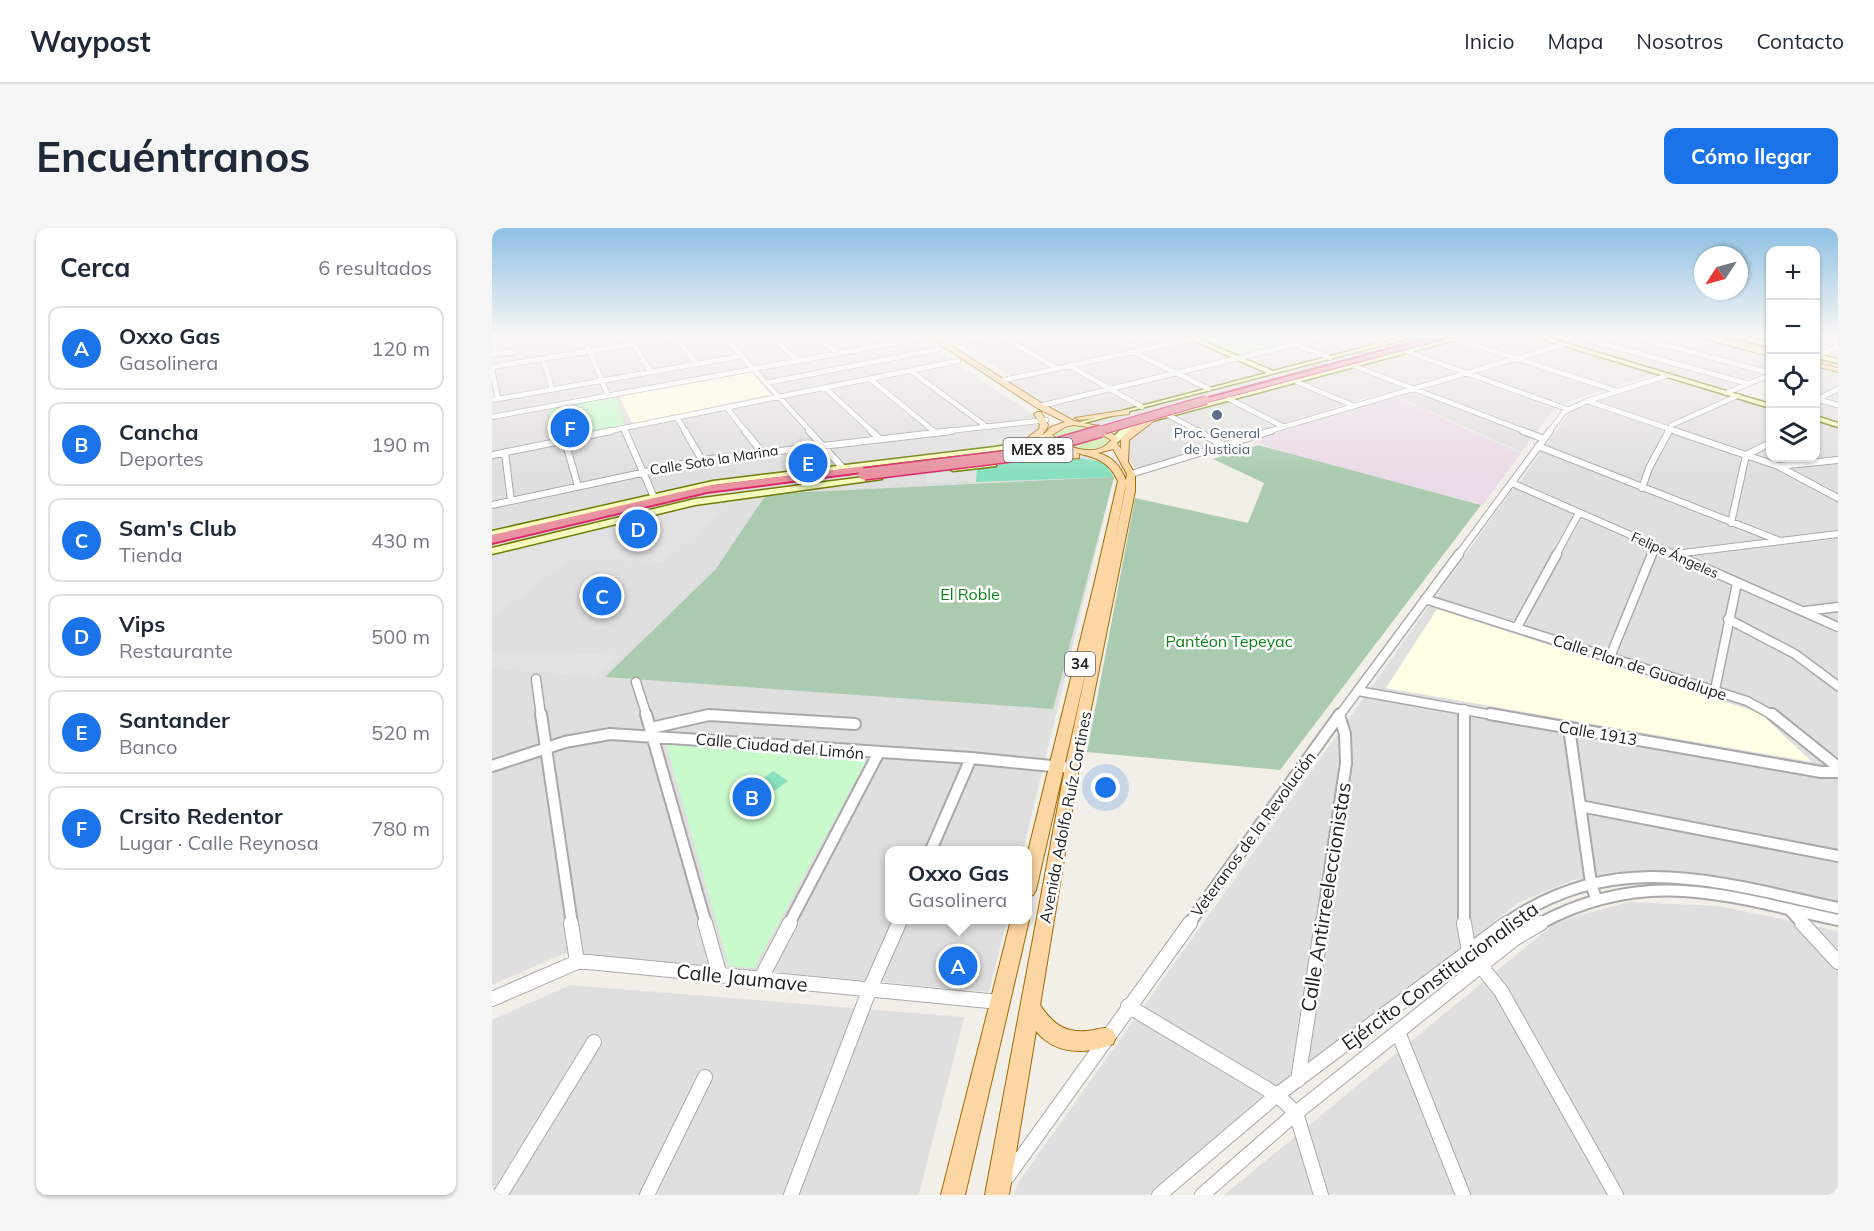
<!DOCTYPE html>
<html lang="es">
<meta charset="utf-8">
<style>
body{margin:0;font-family:Mulish,sans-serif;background:#f6f6f7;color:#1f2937}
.controls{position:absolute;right:18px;top:18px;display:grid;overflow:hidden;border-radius:12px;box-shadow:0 2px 4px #0004}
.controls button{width:54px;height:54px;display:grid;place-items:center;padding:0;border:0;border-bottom:2px solid #e0e1e3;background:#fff;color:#1f2937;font:30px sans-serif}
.compass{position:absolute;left:1202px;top:18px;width:54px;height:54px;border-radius:50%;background:#fff;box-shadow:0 2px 4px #0004;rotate:234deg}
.you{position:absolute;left:614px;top:560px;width:21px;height:21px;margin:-15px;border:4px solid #fff;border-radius:50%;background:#1a73e8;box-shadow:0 0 0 9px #1a73e833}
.badge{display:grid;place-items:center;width:39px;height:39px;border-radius:50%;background:#1a73e8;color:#fff;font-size:20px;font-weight:700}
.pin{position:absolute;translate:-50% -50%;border:3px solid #fff;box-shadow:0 2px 6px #0006}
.popup{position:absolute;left:393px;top:618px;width:147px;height:78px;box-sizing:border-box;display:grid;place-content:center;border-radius:12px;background:#fff;filter:drop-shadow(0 2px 4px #0005);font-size:20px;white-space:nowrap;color:#747a83}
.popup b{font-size:22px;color:#1f2937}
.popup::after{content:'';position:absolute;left:50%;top:100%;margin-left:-12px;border:12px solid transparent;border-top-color:#fff}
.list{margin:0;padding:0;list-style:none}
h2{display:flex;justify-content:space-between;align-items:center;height:78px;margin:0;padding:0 24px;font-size:26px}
h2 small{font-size:20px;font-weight:400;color:#747a83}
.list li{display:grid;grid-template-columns:39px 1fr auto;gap:18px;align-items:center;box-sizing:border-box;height:84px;margin:0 12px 12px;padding:0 12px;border:2px solid #e0e1e3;border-radius:12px}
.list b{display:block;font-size:22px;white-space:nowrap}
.list p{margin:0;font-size:20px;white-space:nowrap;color:#747a83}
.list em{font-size:20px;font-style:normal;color:#747a83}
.icon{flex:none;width:33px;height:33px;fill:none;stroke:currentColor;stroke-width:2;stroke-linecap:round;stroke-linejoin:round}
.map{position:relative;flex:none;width:1346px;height:967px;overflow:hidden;border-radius:12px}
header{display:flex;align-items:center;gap:36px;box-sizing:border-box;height:84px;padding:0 30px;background:#fff;border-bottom:2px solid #e0e1e3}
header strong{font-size:28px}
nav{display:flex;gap:33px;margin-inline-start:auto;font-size:21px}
.intro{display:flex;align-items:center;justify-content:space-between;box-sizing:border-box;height:144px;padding:0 36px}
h1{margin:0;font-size:42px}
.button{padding:15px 27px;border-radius:12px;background:#1a73e8;color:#fff;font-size:21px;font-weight:700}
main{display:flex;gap:36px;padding:0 36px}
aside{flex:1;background:#fff;border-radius:12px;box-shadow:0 2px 4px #0004}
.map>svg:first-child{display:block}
.residential{fill:#e0dfdf}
.industrial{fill:#ebdbe8}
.education{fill:#ffffe5}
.grass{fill:#cdebb0}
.cemetery{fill:#aacbaf}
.park{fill:#c8facc}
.pitch{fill:#88e0be}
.parking{fill:#e2e2e2}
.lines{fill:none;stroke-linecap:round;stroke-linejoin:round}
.street-far4-casing{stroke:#a9a9a9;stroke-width:6}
.street-far3-casing{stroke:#a9a9a9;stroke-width:8}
.street-far2-casing{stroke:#a9a9a9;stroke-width:11}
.street-far1-casing{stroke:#a9a9a9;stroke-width:14}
.street-casing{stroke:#a9a9a9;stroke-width:16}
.secondary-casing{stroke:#707d05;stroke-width:3}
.primary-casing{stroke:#a06b00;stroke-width:2}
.highway-casing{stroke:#dc2a67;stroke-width:4}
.street-far4{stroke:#fff;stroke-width:4.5}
.street-far3{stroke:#fff;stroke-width:6}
.street-far2{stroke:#fff;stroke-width:8}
.street-far1{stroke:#fff;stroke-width:10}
.street{stroke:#fff;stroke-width:14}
.secondary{fill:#f7fabf;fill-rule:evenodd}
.primary{fill:#fcd6a4;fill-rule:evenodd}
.highway{fill:#e892a2;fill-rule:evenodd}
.highway-bridge-far1-casing{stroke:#dc2a67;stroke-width:10;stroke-linecap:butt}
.highway-bridge-casing{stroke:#dc2a67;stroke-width:14;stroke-linecap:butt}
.highway-bridge-far1{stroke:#e892a2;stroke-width:8}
.highway-bridge{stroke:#e892a2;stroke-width:11}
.service-dot{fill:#5c6f8a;stroke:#fff;stroke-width:2}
.labels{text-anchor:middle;stroke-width:5;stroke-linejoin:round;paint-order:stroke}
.far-service-label{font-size:14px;fill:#4e5e75;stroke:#fff}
.far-street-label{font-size:14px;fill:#222;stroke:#fff}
.shield{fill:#fff;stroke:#646464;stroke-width:1.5}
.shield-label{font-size:15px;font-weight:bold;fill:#222}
.park-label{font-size:16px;fill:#0c8416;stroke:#fff}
.street-label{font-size:16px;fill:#222;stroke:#fff}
.near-street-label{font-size:20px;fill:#222;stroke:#fff}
</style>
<header>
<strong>Waypost</strong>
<nav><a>Inicio</a><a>Mapa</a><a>Nosotros</a><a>Contacto</a></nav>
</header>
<div class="intro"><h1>Encuéntranos</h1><a class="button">Cómo llegar</a></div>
<main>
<aside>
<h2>Cerca<small>6 resultados</small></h2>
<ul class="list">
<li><span class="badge">A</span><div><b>Oxxo Gas</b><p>Gasolinera</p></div><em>120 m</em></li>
<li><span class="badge">B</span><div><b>Cancha</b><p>Deportes</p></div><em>190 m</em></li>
<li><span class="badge">C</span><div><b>Sam's Club</b><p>Tienda</p></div><em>430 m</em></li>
<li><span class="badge">D</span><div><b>Vips</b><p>Restaurante</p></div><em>500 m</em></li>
<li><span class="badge">E</span><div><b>Santander</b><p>Banco</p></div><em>520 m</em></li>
<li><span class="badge">F</span><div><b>Crsito Redentor</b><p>Lugar · Calle Reynosa</p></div><em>780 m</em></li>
</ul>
</aside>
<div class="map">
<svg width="1346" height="967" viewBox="0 0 1346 967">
<rect width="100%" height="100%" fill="#f2efe9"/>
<!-- residential -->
<path class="residential" d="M0,109H423L539,185L610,227L622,249L531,622H397V692H515L497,764L73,725L0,757Z
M458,109H709L523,150Z
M718,109H1043L1163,146L1065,177L1029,224L895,164L644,241L630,222V212L620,205L604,196L566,187L516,153Z
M1055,109H1278V142L1231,161Z
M1346,125V195L1324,188V135Z
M1175,150L1278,180V230H1324V193L1346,199V394L1027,255L1080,181Z
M1022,259L1329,394L1346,406V682L1146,646L1081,652L1025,675L671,967H522L525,956Z
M1136,674L1227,678L1346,703V967H732L1064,694Z
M78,757L472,789L427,967H0V792Z"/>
<!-- industrial -->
<path class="industrial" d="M902,168L1029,225L991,277L811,230L759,213Z"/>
<!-- education -->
<path class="education" d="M259,143L278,166L141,197L127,168Z
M945,381L1268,485L1320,534L894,460Z"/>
<!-- grass -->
<path class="grass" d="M587,198L602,202L615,211V214C601,227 572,223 562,207L570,202Z"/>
<!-- cemetery -->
<path class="cemetery" d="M766,217L989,277L788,542L595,524L643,270L756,295L772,255L721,231Z
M622,249L561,481L113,449L224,341L273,268L295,265Z"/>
<!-- park -->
<path class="park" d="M717,109H779L794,115V117L755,127L746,126L713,113Z
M123,168L133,197L98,204L91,189L59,195L56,181Z
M174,515L375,531L262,740L237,738Z"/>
<!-- pitch -->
<path class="pitch" d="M576,228L612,234L622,249L432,256L434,246Z
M281,543L296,553L252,585L238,575Z"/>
<!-- parking -->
<path class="parking" d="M993,122L1013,129L972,140L951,133Z
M759,184L785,196L732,212L706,199Z
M536,202L541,203L535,210L513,216L494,218L492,209L496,208V206Z
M485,240L484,254L432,256L434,246Z
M224,273L231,279L173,334L77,331L0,391V326Z
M0,423L125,427L103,448L0,441Z"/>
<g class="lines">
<defs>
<path id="street-far4" d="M184,109L205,136
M232,109L319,204
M280,109L306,133
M326,109L345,125
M510,109L565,140
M784,109L838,130
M872,109L892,116
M1087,109L1257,156
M1143,109L1278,145
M0,110L4,126
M964,111L1125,163
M1324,111L1346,116
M646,114L670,109
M142,116L159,144
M451,117L491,109
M96,120L116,167
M641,124L717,161
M916,124L1075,181
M0,127L22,124
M1324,128L1346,119
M51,131L60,161
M576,137L650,179
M862,138L1035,204
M0,139L184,109
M0,141L6,171
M419,143L495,199
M378,151L443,204
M508,153L709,109
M805,154L860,177
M274,155L447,121
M333,160L381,204
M1234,165L1278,147
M737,171L792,199
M1324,171L1346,177
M0,172L250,128
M1324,172L1346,161
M1095,173L1187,204
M548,178L833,109
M235,180L254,204
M676,187L708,204
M0,189L430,110
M185,190L194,204
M132,201L134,204
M112,204L466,133
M447,204L554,192
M774,204L1070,117
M1057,204L1072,184L1095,173L1174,148
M1176,204L1180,197L1245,168"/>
<path id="street-far3" d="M133,203L161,267
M193,203L210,232
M253,203L270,224
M317,203L350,239
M379,203L388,211
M441,203L444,205
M705,203L731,217
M1031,203L1052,211
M1183,203L1286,238L1346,270
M73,213L86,258
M1046,218L1288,313
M13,225L19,273
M0,227L119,203
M1286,238L1346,232
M639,246L779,203
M1020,255L1184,327
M1150,260L1157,240L1177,203
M0,277L210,232L460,203
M1239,295L1254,227L1278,215
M1183,326L1346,306
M966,327L1058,203
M1064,327L1087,285
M1160,327L1163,319"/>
<path id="street-far2" d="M1181,326L1346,399
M933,371L1255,473L1282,488
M1313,383L1346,379
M1236,391L1303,426L1346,458
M1025,399L1065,326
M1118,429L1160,326
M44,451L49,488
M144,454L155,488
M1223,462L1245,355
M866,463L1006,488
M214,488H226
M847,488L967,326
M972,488V481"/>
<path id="street-far1" d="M49,486L80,696
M154,486L214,696
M998,486L1329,544H1346
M1280,486L1346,539
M159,500L217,487L363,496
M1077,500L1099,655L1104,671
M0,538L73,514L118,506L479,530L580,540
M1088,578L1346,628
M439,622L479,530
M1298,682L1311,696
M297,696L386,526
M406,696L408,692
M697,696L848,486
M830,696L854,535L853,506L847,487
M972,696V486
M1013,696C1122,619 1226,654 1346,680
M1047,696C1155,638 1234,668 1346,692"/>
<path id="street" d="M79,695L85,734
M213,695L228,748
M972,695L977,724L1009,763L1124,967
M1310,695L1346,734
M268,752L298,695
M0,771L85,734H96L507,774
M636,778L785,867L804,885L829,967
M906,804L971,967
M806,852L830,695
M516,948L698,695
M8,967L102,814
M155,967L213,849
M299,967L377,763L407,695
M667,967L785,867L1015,695
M710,967L804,885L1022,711L1049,695"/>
<path id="secondary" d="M694,109H702L781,143L912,109H922L588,196V194L775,145Z
M964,109H974L649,196L633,207L626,214L619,212L627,203L645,194Z
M1043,109H1053L1278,176V180Z
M1207,109H1218L1278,124V128Z
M1243,109H1254L1278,115V119Z
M1324,126L1346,131V135L1324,130Z
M1324,188L1346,195V199L1324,192Z
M555,205L559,207L558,209L536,218L503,223L221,257L0,309V303L221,253L503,219L531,214Z
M581,222H584V226L547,230L543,228L547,226Z
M501,234H504V238L461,243L457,241L461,239Z
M387,247H390V251L203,277L0,326V320L203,271Z"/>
<path id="primary" d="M437,109H445L551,176L582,193L611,199L626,210L625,215L629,221V211L638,201L656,190L663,192L637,212L636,234L643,246V263L587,540L548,777C562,798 576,807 602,802C610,800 614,799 621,802L624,809L621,816C594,827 563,827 544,803L517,967H493L573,540L598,425L544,662L541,667L535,669V628L602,357L626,253C611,217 574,234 551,207L559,199L573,194L545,180ZM581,197L596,199L619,212C605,231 573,220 560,207L573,199ZM621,221L635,246L634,252C628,238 621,229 606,225ZM634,256L633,263L622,317Z
M1215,109H1227L1278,121V125Z
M1324,134L1346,140V144L1324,138Z
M634,182H637V186L587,192L583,190Z
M546,184H549L556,197C554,206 539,218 530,218V214L547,201L548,197L542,186Z
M584,225L587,226V230L530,234L526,231L530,228Z
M535,688L537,692L473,967H449L519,692H535Z"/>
<path id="highway" d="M943,109H957L717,174L709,172Z
M374,238L379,241L378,243L215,264L0,315V307L215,258Z"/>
</defs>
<!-- street-far4 casing -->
<use href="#street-far4" class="street-far4-casing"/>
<!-- street-far3 casing -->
<use href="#street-far3" class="street-far3-casing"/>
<!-- street-far2 casing -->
<use href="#street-far2" class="street-far2-casing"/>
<!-- street-far1 casing -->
<use href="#street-far1" class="street-far1-casing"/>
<!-- street casing -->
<use href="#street" class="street-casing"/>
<!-- secondary casing -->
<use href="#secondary" class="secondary-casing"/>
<!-- primary casing -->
<use href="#primary" class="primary-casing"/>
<!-- highway casing -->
<use href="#highway" class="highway-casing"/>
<!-- street-far4 -->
<use href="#street-far4" class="street-far4"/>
<!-- street-far3 -->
<use href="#street-far3" class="street-far3"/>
<!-- street-far2 -->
<use href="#street-far2" class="street-far2"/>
<!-- street-far1 -->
<use href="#street-far1" class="street-far1"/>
<!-- street -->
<use href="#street" class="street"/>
<!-- secondary -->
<use href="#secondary" class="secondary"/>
<!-- primary -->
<use href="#primary" class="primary"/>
<!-- highway -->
<use href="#highway" class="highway"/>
<defs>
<path id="highway-bridge-far1" d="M604,204L714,172"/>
<path id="highway-bridge" d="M372,246L527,227L609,203"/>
</defs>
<!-- highway-bridge-far1 casing -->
<use href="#highway-bridge-far1" class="highway-bridge-far1-casing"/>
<!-- highway-bridge casing -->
<use href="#highway-bridge" class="highway-bridge-casing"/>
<!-- highway-bridge-far1 -->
<use href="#highway-bridge-far1" class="highway-bridge-far1"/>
<!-- highway-bridge -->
<use href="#highway-bridge" class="highway-bridge"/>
</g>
<!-- sky -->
<linearGradient id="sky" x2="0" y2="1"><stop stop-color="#8fc0e4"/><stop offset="0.44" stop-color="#f9f8f5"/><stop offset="1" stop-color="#f9f8f5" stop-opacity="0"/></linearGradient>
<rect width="1346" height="245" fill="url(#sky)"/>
<!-- markers -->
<circle class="service-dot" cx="725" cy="187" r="6"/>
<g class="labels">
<!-- far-service labels -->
<g class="far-service-label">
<text x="725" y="210">Proc. General<tspan x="725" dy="16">de Justicia</tspan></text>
</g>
<!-- far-street labels -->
<g class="far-street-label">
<text transform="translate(222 232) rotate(-9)" y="5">Calle Soto la Marina</text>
<text transform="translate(1183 327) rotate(24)" y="5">Felipe Ángeles</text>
</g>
<!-- shield labels -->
<g class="shield">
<rect x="511.5" y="210" width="69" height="24" rx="4.5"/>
<rect x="573" y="424" width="30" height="24" rx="4.5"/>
</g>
<g class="shield-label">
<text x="546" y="227">MEX 85</text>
<text x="588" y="441">34</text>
</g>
<!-- park labels -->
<g class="park-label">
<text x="478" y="372">El Roble</text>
<text x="737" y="419">Pantéon Tepeyac</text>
</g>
<!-- street labels -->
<g class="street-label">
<text transform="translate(1148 439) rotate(18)" y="6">Calle Plan de Guadalupe</text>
<text transform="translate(1106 505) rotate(10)" y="6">Calle 1913</text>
<text transform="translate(288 518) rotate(5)" y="6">Calle Ciudad del Limón</text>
<text transform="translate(573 589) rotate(-79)" y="6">Avenida Adolfo Ruíz Cortines</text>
<text transform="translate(761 606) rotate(-54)" y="6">Veteranos de la Revolución</text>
</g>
<!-- near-street labels -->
<g class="near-street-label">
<text transform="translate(834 669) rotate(-81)" y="7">Calle Antirreeleccionistas</text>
<text transform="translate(948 748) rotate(-36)" y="7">Ejército Constitucionalista</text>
<text transform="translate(250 750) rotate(6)" y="7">Calle Jaumave</text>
</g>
</g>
</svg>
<div class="controls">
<button>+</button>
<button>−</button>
<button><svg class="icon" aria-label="locate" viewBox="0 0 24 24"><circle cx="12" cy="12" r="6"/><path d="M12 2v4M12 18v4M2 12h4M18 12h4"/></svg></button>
<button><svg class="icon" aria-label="layers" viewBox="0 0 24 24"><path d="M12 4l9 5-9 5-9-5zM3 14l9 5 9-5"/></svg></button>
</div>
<svg class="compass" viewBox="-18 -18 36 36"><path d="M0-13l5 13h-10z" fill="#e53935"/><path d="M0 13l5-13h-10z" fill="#747a83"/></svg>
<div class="you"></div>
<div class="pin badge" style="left:466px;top:738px">A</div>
<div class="popup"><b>Oxxo Gas</b>Gasolinera</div>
<div class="pin badge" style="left:260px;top:569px">B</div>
<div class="pin badge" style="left:110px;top:368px">C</div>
<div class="pin badge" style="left:146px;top:301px">D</div>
<div class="pin badge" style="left:316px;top:235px">E</div>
<div class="pin badge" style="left:78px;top:200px">F</div>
</div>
</main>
